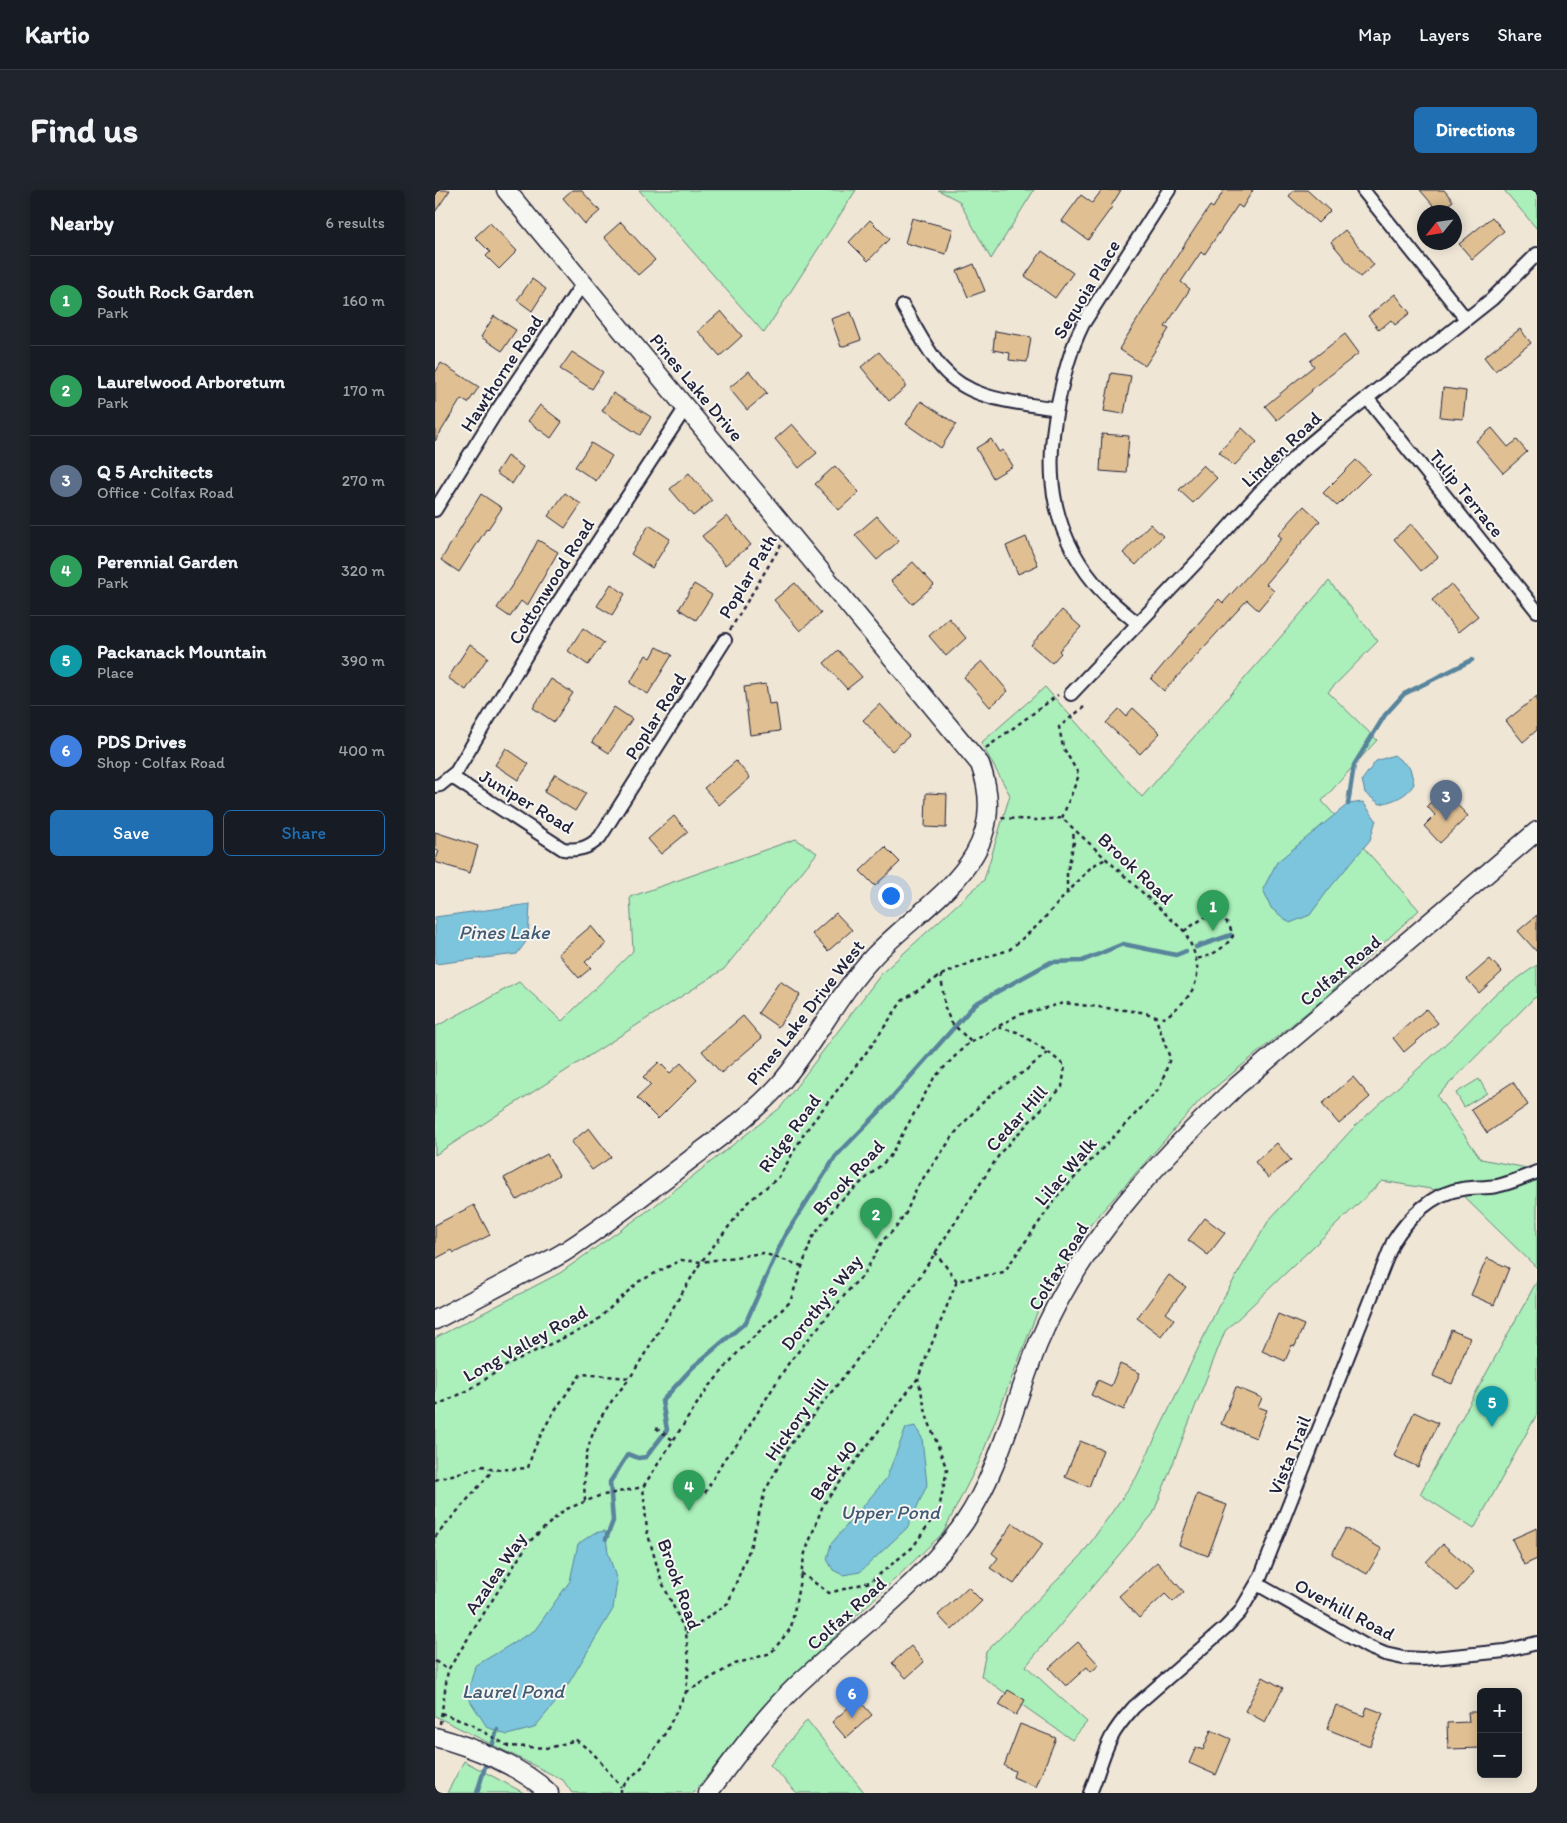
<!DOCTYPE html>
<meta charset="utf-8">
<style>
body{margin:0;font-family:Itim,sans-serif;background:#20242c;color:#f1f3f6}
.controls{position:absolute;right:15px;bottom:15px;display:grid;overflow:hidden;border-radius:8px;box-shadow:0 2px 12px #0003}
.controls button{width:45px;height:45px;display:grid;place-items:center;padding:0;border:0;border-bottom:1px solid #363941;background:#171b24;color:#f1f3f6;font:25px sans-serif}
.compass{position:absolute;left:982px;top:15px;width:45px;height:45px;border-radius:50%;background:#171b24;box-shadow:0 2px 12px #0003;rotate:240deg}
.you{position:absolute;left:455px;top:705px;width:18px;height:18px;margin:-12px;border:4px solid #fff;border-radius:50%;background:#1a73e8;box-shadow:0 0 0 8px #1a73e833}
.badge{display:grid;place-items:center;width:32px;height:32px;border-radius:50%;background:#1f6fb2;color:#fff;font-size:16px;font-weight:700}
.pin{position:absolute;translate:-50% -41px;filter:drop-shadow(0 1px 2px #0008)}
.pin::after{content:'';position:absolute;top:26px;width:18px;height:15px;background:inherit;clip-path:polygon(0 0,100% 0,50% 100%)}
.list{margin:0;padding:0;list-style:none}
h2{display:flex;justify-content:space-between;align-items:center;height:65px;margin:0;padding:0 20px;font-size:21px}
h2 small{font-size:16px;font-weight:400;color:#9ea1a6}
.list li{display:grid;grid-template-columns:32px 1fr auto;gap:15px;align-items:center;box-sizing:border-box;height:90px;padding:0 20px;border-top:1px solid #363941}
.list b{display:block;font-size:19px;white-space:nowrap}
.list p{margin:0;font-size:16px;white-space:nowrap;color:#9ea1a6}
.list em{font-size:16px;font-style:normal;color:#9ea1a6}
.actions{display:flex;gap:10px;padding:15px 20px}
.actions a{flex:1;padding:11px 0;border:1px solid #1f6fb2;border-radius:8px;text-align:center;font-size:18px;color:#1f6fb2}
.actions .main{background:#1f6fb2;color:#fff}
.map{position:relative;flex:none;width:1102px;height:1603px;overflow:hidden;border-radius:8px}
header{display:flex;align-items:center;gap:30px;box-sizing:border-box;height:70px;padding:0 25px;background:#171b24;border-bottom:1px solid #363941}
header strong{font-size:24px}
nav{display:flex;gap:28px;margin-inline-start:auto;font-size:18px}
.intro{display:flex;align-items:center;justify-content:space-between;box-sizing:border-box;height:120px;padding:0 30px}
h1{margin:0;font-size:35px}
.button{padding:12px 22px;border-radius:8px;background:#1f6fb2;color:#fff;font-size:18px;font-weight:700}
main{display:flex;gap:30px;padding:0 30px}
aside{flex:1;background:#171b24;border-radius:8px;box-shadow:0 2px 12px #0003}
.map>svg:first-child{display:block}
.green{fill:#abefba;stroke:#66887a}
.water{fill:#7cc5dd;stroke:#58849c}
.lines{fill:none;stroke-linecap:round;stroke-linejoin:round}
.stream{stroke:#58849c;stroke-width:4.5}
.building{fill:#e0c093;stroke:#22223b}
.street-casing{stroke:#22223b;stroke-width:16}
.secondary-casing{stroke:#22223b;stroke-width:21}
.path{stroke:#22223b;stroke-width:2.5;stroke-dasharray:4 4;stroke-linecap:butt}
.street{stroke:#f6f6f2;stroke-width:12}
.secondary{stroke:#f6f6f2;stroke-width:18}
.labels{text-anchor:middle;stroke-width:4;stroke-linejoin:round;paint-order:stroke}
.street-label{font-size:19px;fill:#22223b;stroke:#f6f6f2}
.water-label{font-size:20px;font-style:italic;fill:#425b74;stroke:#f6f6f2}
</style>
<header>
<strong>Kartio</strong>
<nav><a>Map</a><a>Layers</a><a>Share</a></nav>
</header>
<div class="intro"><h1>Find us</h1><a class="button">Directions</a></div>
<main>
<aside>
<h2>Nearby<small>6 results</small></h2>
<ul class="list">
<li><span class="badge" style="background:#2e9e5b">1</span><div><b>South Rock Garden</b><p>Park</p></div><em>160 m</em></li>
<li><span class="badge" style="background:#2e9e5b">2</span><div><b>Laurelwood Arboretum</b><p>Park</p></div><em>170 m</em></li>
<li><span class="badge" style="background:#5c6f8a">3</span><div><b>Q 5 Architects</b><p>Office · Colfax Road</p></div><em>270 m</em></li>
<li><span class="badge" style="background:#2e9e5b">4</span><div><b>Perennial Garden</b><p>Park</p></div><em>320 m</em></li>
<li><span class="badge" style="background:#0f9aa8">5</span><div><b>Packanack Mountain</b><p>Place</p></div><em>390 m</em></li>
<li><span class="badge" style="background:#3f7fe0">6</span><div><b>PDS Drives</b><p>Shop · Colfax Road</p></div><em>400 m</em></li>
</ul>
<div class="actions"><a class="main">Save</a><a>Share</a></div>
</aside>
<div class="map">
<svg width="1102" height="1603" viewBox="0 0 1102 1603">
<rect width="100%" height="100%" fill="#efe6d6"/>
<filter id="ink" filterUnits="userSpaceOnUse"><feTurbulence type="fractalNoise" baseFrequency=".02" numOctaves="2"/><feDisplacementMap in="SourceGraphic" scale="10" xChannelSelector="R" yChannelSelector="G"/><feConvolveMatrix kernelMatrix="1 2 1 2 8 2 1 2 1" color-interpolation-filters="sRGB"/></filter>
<g filter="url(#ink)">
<!-- green -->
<path class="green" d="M204,0H421L329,143Z
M503,0H599L556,69L524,11Z
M1069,0H1102V39Z
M894,391L943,451L893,502L942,550L887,611L984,720L886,811L767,908L656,1034L605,1115L545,1270L508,1343L337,1507L258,1603H137L128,1590L0,1526V1148L125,1083L218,1017L345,918L447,783L549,690L575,605L546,553L610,497L707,607Z
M361,649L382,663L289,779L0,965V837L84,792L127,831L198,761L195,707Z
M1102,775V807L1099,808L1002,906L1046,969L1102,980V1078L1026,1004L947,991L790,1141L718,1324L591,1476L652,1532L637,1550L546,1486L551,1462L646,1366L701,1288L783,1117L834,1030L920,936L1017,848L1059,805Z
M1044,889L1052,903L1029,917L1021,903Z
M1102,1091V1224L1039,1339L985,1304Z
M372,1530L429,1602L430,1603H362L335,1575Z
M29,1571L89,1603H12Z"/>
<!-- water -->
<path class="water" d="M959,565L975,578L979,594C972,606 959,611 945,614L930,603L927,590L941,571Z
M928,612L941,630L935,650L894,699L875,725L855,733L836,718L828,699L842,672L913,614Z
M95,714L93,749L82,764L0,774V727Z
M480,1236L487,1248L492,1295L473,1337L425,1382L408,1385L398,1380L392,1369L396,1354L451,1289L471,1238Z
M170,1341L173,1362L182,1391L178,1419L126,1506L99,1538L72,1545L52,1537L32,1506L40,1476L100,1440L135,1391L143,1354L159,1343Z"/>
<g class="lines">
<!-- stream -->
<path class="stream" d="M913,614L919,575L950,525L969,504L1037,470
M761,757L796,745
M171,1349L178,1331L175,1292L193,1264L203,1268L211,1267L232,1240L227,1211L258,1177L311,1132L349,1047L401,966L443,923L540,814L616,772L647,771L688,754L741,765L751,761
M55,1563L62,1540
M42,1603L52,1570"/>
</g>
<!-- building -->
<path class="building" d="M0,0H15L0,22Z
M137,0H146L165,21L150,34L128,8Z
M667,0H686L676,16L677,17L653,50L627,31L646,5L657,13Z
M789,0H818L807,18L803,15L769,65L766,62L746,92L755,99L730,137L734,139L710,176L684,159L751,52L775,16L778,18Z
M859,0H872L895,21L883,33L854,6Z
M985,0H1009L1018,11L1004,22Z
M1057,27L1069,41L1037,69L1024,54Z
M477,28L518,39L511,64L470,53Z
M435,30L454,49L433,71L414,52Z
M186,32L220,70L203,85L169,47Z
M55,33L82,61L64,79L51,66L55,62L40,47Z
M910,40L939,75L925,87L896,52Z
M607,61L638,83L620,108L590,86Z
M539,74L550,101L533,107L522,81Z
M97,89L111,99L97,121L82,110Z
M960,104L975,123L960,135L956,130L944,140L933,126Z
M286,121L307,146L285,166L263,141Z
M416,122L426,150L406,157L396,129Z
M59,126L81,140L67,161L46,147Z
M1085,139L1096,153L1060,181L1049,167Z
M560,141L596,147L592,172L574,170L575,163L558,160Z
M910,144L924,163L876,200L877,201L842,230L830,216L879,176L875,171Z
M137,162L168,182L157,199L125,179Z
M444,162L470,193V198L454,211L426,177Z
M6,173L44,197L33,213L26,209L0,251V183Z
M314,181L332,203L312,220L294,198Z
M676,183L696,186L689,224L669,221Z
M1008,198L1031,201L1028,229L1005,227Z
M178,203L216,227L205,245L167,221Z
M486,211L521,234L506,258L471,234Z
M105,215L127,232L116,248L93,231Z
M357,234L382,263L364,278L340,249Z
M807,238L822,252L799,276L784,262Z
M1057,238L1073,257L1082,250L1092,262L1068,283L1041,251Z
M667,244L694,246L691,283L665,281Z
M556,249L564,262L568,260L578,276L558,288L541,258Z
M156,253L177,266L161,291L140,277Z
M72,266L88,277L77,294L61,283Z
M921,270L935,283L902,316L888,303Z
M768,275L782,288L758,313L744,300Z
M400,276L424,302L404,320L380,294Z
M254,283L277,311L258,326L235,299Z
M130,303L146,314L130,338L113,326Z
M46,304L67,318L53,339L52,338L24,382L6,370Z
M869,316L885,331L831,394L839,401L823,420L812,410L729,501L716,489L784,409L788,413L847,348L843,345Z
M292,326L316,355L290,375L267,346Z
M442,326L464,351L442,370L420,345Z
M715,334L728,346L701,375L688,363Z
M976,334L1003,367L986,381L959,349Z
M214,335L235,349L217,378L196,364Z
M591,347L603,375L583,384L571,356Z
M103,350L123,362L92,416L86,411L75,427L62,418L89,377Z
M478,372L499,395L477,414L456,391Z
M360,393L386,423L365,441L339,410Z
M176,394L190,404L177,425L162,416Z
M259,394L277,405L261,430L244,419Z
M1016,394L1043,426L1023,442L997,410Z
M627,420L646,437L624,461L626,463L617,473L596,455Z
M514,428L531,448L511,466L494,446Z
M148,438L169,453L153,475L133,461Z
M35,454L53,467L31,500L13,488Z
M222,457L237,465L213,504L195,493L211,465L216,468Z
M403,460L427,487L412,499L389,473Z
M547,471L573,501L555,517L529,487Z
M116,489L138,503L119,532L98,518Z
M331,494L334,514L341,513L345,541L315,545L309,497Z
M1102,506V540L1088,552L1071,531Z
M445,514L474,546L457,561L428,530Z
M179,517L197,529L174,563L157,552Z
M698,518L725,543L705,564L671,533L684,519L691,526Z
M71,558L94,574L83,590L60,575Z
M301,571L315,588L284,615L269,598Z
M120,584L151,603L140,621L109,602Z
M1008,600L1033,626L1005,653L989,636L1000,625L992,616Z
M491,603L512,604L511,638L490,637Z
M239,626L253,642L226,664L213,649Z
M0,642L43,656L35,683L0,672L4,661L0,660Z
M450,657L465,672L440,696L425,681Z
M401,723L417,740L393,761L377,744Z
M1102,725V762L1083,741Z
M156,736L171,754L150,772L156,778L144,788L123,764Z
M1055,769L1067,782L1044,803L1032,789Z
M345,791L365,805L343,837L323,823Z
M991,819L1003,833L969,862L958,848Z
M308,826L327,848L286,883L267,861Z
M224,872L235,883L246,873L262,890L223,929L202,908L216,895L208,887Z
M918,887L935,907L904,934L887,914Z
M1078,892L1093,915L1052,943L1036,919Z
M154,938L176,967L157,980L136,952Z
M842,953L856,970L833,988L820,972Z
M112,964L124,985L82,1010L69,988Z
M39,1015L55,1045L19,1063L17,1060L0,1069V1035Z
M770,1028L790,1043L773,1065L753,1050Z
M1052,1068L1074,1078L1059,1115L1036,1105Z
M734,1085L751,1097L731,1123L739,1129L726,1146L702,1128Z
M843,1124L869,1135L860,1156L857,1155L850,1171L827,1161Z
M1016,1140L1035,1148L1017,1194L998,1186Z
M685,1174L705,1183L689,1220L656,1205L663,1190L676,1196Z
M801,1197L827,1208L823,1217L832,1220L821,1248L786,1234Z
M979,1222L1003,1233L983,1277L959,1266Z
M645,1251L668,1260L654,1297L630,1287Z
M762,1304L792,1315L773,1366L744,1355Z
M578,1333L608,1354L579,1394L555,1378L563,1368L557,1363Z
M911,1338L947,1359L932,1384L897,1364Z
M1102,1338V1369L1089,1375L1077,1349Z
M1008,1354L1039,1382L1022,1401L991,1372Z
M722,1372L749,1402L738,1412L730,1404L704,1428L684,1406Z
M533,1397L547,1411L517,1440L503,1425Z
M643,1452L664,1475L656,1482L652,1477L631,1496L614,1478Z
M476,1456L489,1472L471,1488L457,1473Z
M828,1487L848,1498L830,1532L810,1521Z
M573,1500L590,1510L581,1525L564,1515Z
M423,1509L437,1525L411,1548L397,1532Z
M901,1515L929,1526L932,1517L948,1523L935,1556L892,1539Z
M1033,1522H1046V1558L1013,1559L1012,1533L1034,1532Z
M585,1534L621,1548L601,1597L578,1587L580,1581L569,1576Z
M776,1540L796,1549L781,1585L754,1573L761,1557L768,1560Z"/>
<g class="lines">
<defs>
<path id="street" d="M928,0L1031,129
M468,116C479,134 493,163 507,178C535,211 582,212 622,219
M932,208L1102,421
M0,320L63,219L148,93
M703,434C692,424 679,415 669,404C617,348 608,286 623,213C629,185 635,160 648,134L734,0
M636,504L774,359L824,303L864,263L889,242L1057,109L1102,64
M17,587L128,659C143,661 154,658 165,647L290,450
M0,596L5,595L21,582L117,422L251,217
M822,1394L933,1457L950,1464L968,1468L988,1469L1070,1461L1102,1453
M655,1603C663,1585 667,1565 676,1548C682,1536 691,1526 699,1517L791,1437L805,1422L825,1388L958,1052C973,1028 997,1003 1027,999C1038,997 1050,998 1062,996C1076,993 1089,987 1102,982"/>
<path id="secondary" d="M0,1130C30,1114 61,1098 91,1082C105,1075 121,1068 134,1059C176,1031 216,1000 256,969C286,946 319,923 344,895C379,855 402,805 439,766C493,709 580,669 545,574L71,0
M0,1547C38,1557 86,1576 114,1603
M273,1603C301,1566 328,1528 361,1496C416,1444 487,1394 529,1333C565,1280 579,1213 603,1154C645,1053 723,971 802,896L1102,641"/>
</defs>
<!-- street casing -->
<use href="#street" class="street-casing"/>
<!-- secondary casing -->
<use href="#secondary" class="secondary-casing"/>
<!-- path -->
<path class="path" d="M295,440L346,355
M551,558L623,505
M627,628L644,585L628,557L624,537L649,517
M632,703V683L639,652L638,640
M749,741L770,727L779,724C791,728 795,735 798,746C789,759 775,767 760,769
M506,785L510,818L516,832L536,852
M500,1062L522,1091L569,1082L624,1004L725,898L735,868L720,826
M0,1216L32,1201L77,1172L158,1134L203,1092L246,1070L266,1072L328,1063L367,1076
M221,1238L238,1250
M0,1290L48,1276L58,1280L93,1278C102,1243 125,1212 146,1184L195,1188L266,1072L313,1012L344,987L370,942L437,855L467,811L506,785L542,770L574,760L602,736L657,676L671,669
M270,1303L289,1269L304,1252L353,1174L418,1095L428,1086L448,1050L460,1039L471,1023L482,997L521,942L544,916L559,902L590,881L613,862
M150,1311C146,1255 159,1231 195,1188
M0,1347L58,1280
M366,1383L394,1403L435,1392L478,1357L504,1319L512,1280L492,1227L483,1188
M251,1443L293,1413L315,1358L330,1301L355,1255L474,1103L566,962L627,897L630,876L613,862L582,842L562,837
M0,1471L13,1480
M251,1502L300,1474L336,1463L356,1438L370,1363L388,1315L483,1188L522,1091
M6,1523L37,1535L73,1556L114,1558L141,1550L158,1563L186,1597
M5,1534L13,1480L94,1352L129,1320L164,1306L208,1297
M186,1603V1597L207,1577L231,1542L251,1502L254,1471L251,1443L226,1390L212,1341L208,1297L269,1203L304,1161L355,1112L377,1048L403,1013L454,968L499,888L530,856L583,825L629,813L706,822L729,828C765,803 772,781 749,741L627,628L602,630L566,628"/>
<!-- street -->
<use href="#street" class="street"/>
<!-- secondary -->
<use href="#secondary" class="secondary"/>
</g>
</g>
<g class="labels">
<!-- street labels -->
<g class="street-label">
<text transform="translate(651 99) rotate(-59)" y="7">Sequoia Place</text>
<text transform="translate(66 183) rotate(-57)" y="7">Hawthorne Road</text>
<text transform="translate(262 197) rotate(50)" y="7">Pines Lake Drive</text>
<text transform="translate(846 259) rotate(-43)" y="7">Linden Road</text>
<text transform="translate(1032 303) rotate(51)" y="7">Tulip Terrace</text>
<text transform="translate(312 386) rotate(-59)" y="7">Poplar Path</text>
<text transform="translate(116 391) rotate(-58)" y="7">Cottonwood Road</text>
<text transform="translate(220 526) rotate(-58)" y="7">Poplar Road</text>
<text transform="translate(92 611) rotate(31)" y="7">Juniper Road</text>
<text transform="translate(701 678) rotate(43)" y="7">Brook Road</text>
<text transform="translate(905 780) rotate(-40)" y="7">Colfax Road</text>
<text transform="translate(370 822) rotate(-52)" y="7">Pines Lake Drive West</text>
<text transform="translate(581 928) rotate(-48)" y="7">Cedar Hill</text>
<text transform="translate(354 943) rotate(-54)" y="7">Ridge Road</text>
<text transform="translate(630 981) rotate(-49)" y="7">Lilac Walk</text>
<text transform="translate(413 987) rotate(-47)" y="7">Brook Road</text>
<text transform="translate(623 1076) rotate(-59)" y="7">Colfax Road</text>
<text transform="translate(386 1112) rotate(-51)" y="7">Dorothy's Way</text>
<text transform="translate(90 1153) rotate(-29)" y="7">Long Valley Road</text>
<text transform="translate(361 1229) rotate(-55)" y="7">Hickory Hill</text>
<text transform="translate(854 1265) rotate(-68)" y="7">Vista Trail</text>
<text transform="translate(398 1280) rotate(-55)" y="7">Back 40</text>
<text transform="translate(60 1383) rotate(-56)" y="7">Azalea Way</text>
<text transform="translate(245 1394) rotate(70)" y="7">Brook Road</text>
<text transform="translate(910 1419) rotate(28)" y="7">Overhill Road</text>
<text transform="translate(411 1423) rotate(-42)" y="7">Colfax Road</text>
</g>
<!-- water labels -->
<g class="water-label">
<text x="69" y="749">Pines Lake</text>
<text x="455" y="1329">Upper Pond</text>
<text x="78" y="1508">Laurel Pond</text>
</g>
</g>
</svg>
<div class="controls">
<button>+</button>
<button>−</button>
</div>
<svg class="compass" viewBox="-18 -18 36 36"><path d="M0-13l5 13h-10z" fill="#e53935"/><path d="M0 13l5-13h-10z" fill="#9ea1a6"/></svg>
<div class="you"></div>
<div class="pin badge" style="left:778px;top:741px;background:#2e9e5b">1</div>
<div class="pin badge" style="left:441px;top:1049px;background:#2e9e5b">2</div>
<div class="pin badge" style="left:1011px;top:631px;background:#5c6f8a">3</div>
<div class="pin badge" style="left:254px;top:1321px;background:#2e9e5b">4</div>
<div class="pin badge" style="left:1057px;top:1237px;background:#0f9aa8">5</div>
<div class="pin badge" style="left:417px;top:1528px;background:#3f7fe0">6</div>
</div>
</main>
